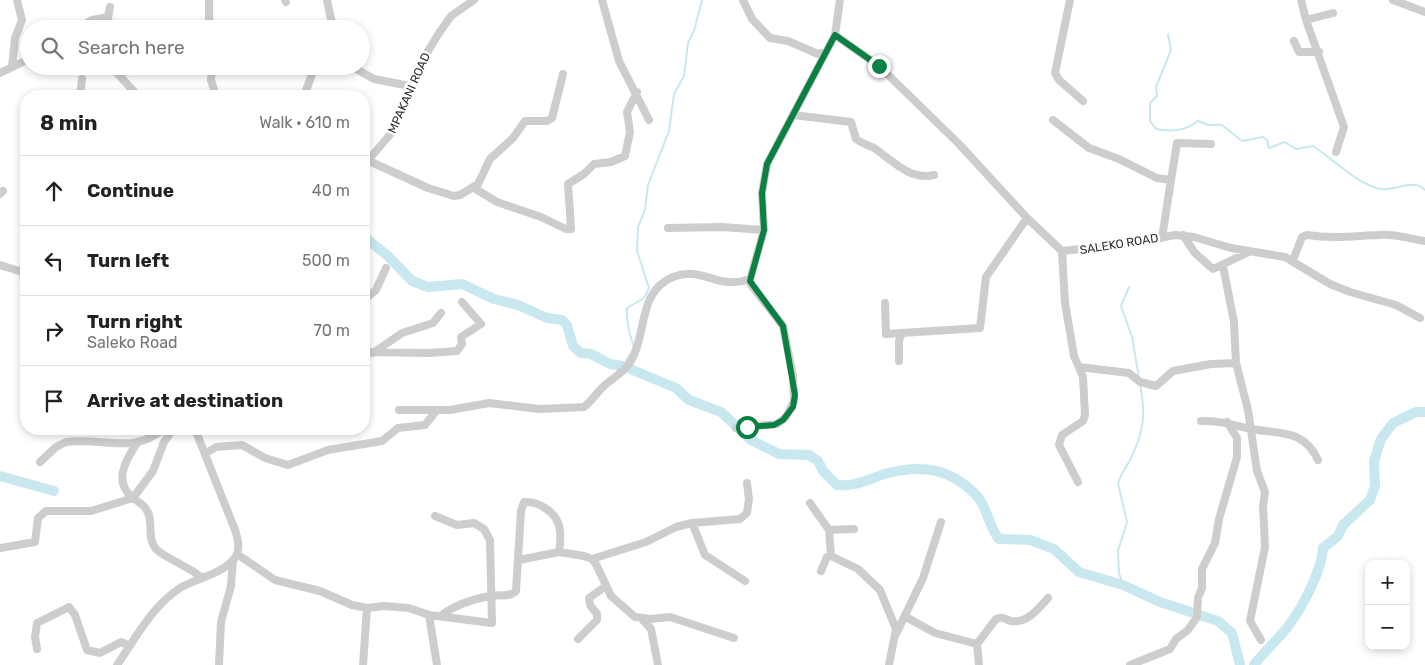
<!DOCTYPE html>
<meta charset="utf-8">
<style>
body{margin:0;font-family:Rubik,sans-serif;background:#f2f2f2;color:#222}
.controls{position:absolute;right:15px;bottom:15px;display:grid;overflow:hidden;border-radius:10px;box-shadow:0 2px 8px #0003}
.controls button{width:45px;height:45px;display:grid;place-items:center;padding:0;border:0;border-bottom:1px solid #e0e0e0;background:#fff;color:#222;font:25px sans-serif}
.stop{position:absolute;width:15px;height:15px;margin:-11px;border:4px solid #0b8043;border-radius:50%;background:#fff}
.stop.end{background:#0b8043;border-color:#fff;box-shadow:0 1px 5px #0008}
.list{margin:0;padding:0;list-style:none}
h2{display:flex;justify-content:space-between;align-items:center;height:65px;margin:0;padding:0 20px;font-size:21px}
h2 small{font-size:16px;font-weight:400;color:#767676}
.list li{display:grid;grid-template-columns:32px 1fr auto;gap:15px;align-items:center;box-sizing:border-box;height:70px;padding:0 20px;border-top:1px solid #e0e0e0}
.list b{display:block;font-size:19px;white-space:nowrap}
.list p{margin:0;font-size:16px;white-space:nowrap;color:#767676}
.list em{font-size:16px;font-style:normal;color:#767676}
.icon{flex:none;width:28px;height:28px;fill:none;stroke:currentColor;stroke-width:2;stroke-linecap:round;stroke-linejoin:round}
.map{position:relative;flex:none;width:1425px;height:665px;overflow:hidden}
.search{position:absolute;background:#fff;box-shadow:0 2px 8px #0003;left:20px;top:20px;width:350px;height:55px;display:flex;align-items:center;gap:12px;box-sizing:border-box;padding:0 18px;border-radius:28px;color:#767676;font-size:19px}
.panel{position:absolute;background:#fff;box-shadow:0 2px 8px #0003;left:20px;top:90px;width:350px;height:345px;border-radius:20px}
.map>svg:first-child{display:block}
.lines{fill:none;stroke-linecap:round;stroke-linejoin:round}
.stream{stroke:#c9e7ef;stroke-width:2}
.river{stroke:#c9e7ef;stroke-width:10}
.minor{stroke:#cdcdcd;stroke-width:8}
.route{stroke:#0b8043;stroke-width:6}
.labels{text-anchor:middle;stroke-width:5;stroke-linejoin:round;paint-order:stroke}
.street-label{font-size:12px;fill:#303030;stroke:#fff}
</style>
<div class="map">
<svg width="1425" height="665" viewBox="0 0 1425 665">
<rect width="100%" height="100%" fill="#fff"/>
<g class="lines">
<!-- stream -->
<path class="stream" d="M1168,34L1171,50L1156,87L1157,96L1150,103V121L1156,129C1171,132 1186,131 1198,121L1208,125H1222L1242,141L1263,137L1267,140L1269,148L1285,142L1296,149L1313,146C1333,159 1358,185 1381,189C1396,191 1413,178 1425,190
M1129,287L1121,306L1132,337L1139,378
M634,348C630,335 626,322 627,308L644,298L649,288L637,251L638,227L645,210L648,185L669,131L674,94L684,76L688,43L694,31L702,0
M625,363L630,354
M1123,585L1119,573L1118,551L1127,522L1118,483C1121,473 1127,467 1131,458C1144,431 1146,414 1140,385"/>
<!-- river -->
<path class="river" d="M364,237L388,256L412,281L428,287L462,284L494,299L518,305L547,318L562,320L567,325L573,346L581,353L591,354L610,364L623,366L676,388L689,400L721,412L751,440L779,454L809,455L818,461L823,471L837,485C856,487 871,478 888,473C923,464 951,469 976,495C988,507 988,526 999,539L1030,540L1054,549L1079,572L1123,585L1160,602L1218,621L1232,633L1240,665
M0,476L54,491
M1254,665C1262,654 1271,646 1280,636C1298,617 1321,574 1323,548L1338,536L1343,525L1370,500L1375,486L1374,461L1381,439L1393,423L1416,412H1425"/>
<!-- minor -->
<path class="minor" d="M209,0V19L213,29
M285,0L286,2
M327,0L333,29
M602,0L619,61L649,120
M743,0L752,19L770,38L788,41L818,54L826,52
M840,0L835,35L879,66L959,144L1027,218L1062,251L1127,244L1175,235L1194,237L1231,248L1285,257L1330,284L1350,292L1396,305L1420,318
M1070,0L1055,73L1059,80L1083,101
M1301,0L1306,20L1344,127L1336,152
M1393,0L1425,12
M110,7L108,17L110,29
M1306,20L1333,13
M76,29L92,20L108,17
M1294,41L1299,52H1319
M114,66L118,74L138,96
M212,66L211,80L216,96
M351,66L374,79L410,86
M12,67L15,38L22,20L17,0
M0,73L29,59
M80,96L82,79
M304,96L315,66
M793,115L851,122L856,139C861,143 868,145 874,148C892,160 910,181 934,175
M1053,120L1089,148L1119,159L1157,178L1171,180L1162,238
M369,161L428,188L454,196L460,195L478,184L490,159L513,138L525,121H547L552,118L563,74
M364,165L394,130L416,71L439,33L451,16L474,0
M1171,180L1177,143L1211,144
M474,188L497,202L541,217L566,229H571L568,184L584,174L594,164L611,162L625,156L630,132L627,112L637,92
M0,194L3,191
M668,228L722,227L764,230
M1183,235L1195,253L1213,269L1249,252
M1062,251L1065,303L1074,356L1083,377L1085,415L1083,421L1062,435L1059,445L1078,482
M1293,260L1302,237L1307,235C1333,239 1353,236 1378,235C1395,233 1409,239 1425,241
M0,265L26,273
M1223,266L1234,322L1236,363L1248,410L1257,471L1265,492L1263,506L1265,547L1250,621L1261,640
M364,300L376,290L386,268
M885,303L886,334L980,328L986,277L1027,218
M364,352L429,353L457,351L462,344L461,337L481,324L462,302
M373,353L402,333L433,323L441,313
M899,361V341L902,333
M1079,367L1129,373L1140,382L1156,386L1173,371L1211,364L1236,363
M399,410H450L489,403L539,409L584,407C592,401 597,392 605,385C614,377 626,371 632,359C647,332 638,291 673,277C703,265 717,291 750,279
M1201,421C1221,421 1229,424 1247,428C1277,435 1303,427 1318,460
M736,428L777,424L786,417L794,401L793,376L783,326L751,285L750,279L764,230L762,193L767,164L835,35
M137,443C125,461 113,482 133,498C140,503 146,506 149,515C152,526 148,540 156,549C166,559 189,566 202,578
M205,454L216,447L242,445L265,458L288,465L328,450L382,441L398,428L425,425L436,411
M40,462L56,447L66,442C103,437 132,455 164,429
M810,503L829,530L831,556
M692,523L705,555L745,581
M829,530L854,529
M0,548L35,542L38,518L46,511H91L133,498L153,471L164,442L173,429
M237,554L275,580L320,591L352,605L367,608L384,606L409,608L429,615L437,665
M592,559L646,542L676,527L692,523L740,519L747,513L749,499L747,483
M519,560L559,552L584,556L592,559L596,564L611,596L635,617L650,619L670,617L734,638
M821,571L827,557L831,556L858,569L880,590L896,629L889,665
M429,615L492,623L490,540L484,529L474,523L457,525L435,516
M442,615C455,605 474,599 490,596C499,594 510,598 516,591L521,511L524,502C540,501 559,514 560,531C561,538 560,545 559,552
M906,617L935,633L977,644
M642,619L651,629L658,665
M896,634L923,578L941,522
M578,639L597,620V614L590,605L589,598L606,586
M37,649L35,637L37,623L69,607L75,615L87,650L100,653L121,642L130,646
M117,665C135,639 152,606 180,588C196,578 221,575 234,559C241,550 238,539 235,530L195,429
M219,665L221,622L231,586L233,560
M363,665L367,608
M979,665L977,644L996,619C1002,616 1005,619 1011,621C1027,624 1039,608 1048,598
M1130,665L1170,649L1176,639L1188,630L1197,617L1198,598L1202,588V569L1215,543L1219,519L1237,457V438L1227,422"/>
</g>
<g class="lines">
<!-- route -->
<path class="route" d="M747,427L774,425L783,420L793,407L795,395L783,326L750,281L764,230L762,193L767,164L835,35L879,66"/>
</g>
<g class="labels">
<!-- street labels -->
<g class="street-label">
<text transform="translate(409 93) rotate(-66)" y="4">MPAKANI ROAD</text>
<text transform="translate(1119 244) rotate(-9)" y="4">SALEKO ROAD</text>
</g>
</g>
</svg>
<div class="controls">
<button>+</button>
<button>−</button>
</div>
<div class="stop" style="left:747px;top:427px"></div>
<div class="stop end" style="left:879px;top:66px"></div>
<div class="search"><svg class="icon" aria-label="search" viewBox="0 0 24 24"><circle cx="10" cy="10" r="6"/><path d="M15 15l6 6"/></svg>Search here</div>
<section class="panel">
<h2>8 min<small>Walk · 610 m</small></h2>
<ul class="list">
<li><svg class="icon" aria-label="ahead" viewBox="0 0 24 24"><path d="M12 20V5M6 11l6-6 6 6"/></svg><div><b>Continue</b></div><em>40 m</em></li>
<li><svg class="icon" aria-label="left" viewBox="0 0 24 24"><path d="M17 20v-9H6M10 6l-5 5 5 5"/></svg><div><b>Turn left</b></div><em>500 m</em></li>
<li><svg class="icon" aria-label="right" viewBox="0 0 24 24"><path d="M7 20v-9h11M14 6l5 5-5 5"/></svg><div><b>Turn right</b><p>Saleko Road</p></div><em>70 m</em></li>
<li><svg class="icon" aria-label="arrive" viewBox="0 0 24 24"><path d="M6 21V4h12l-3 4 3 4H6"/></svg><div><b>Arrive at destination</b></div></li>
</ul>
</section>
</div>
